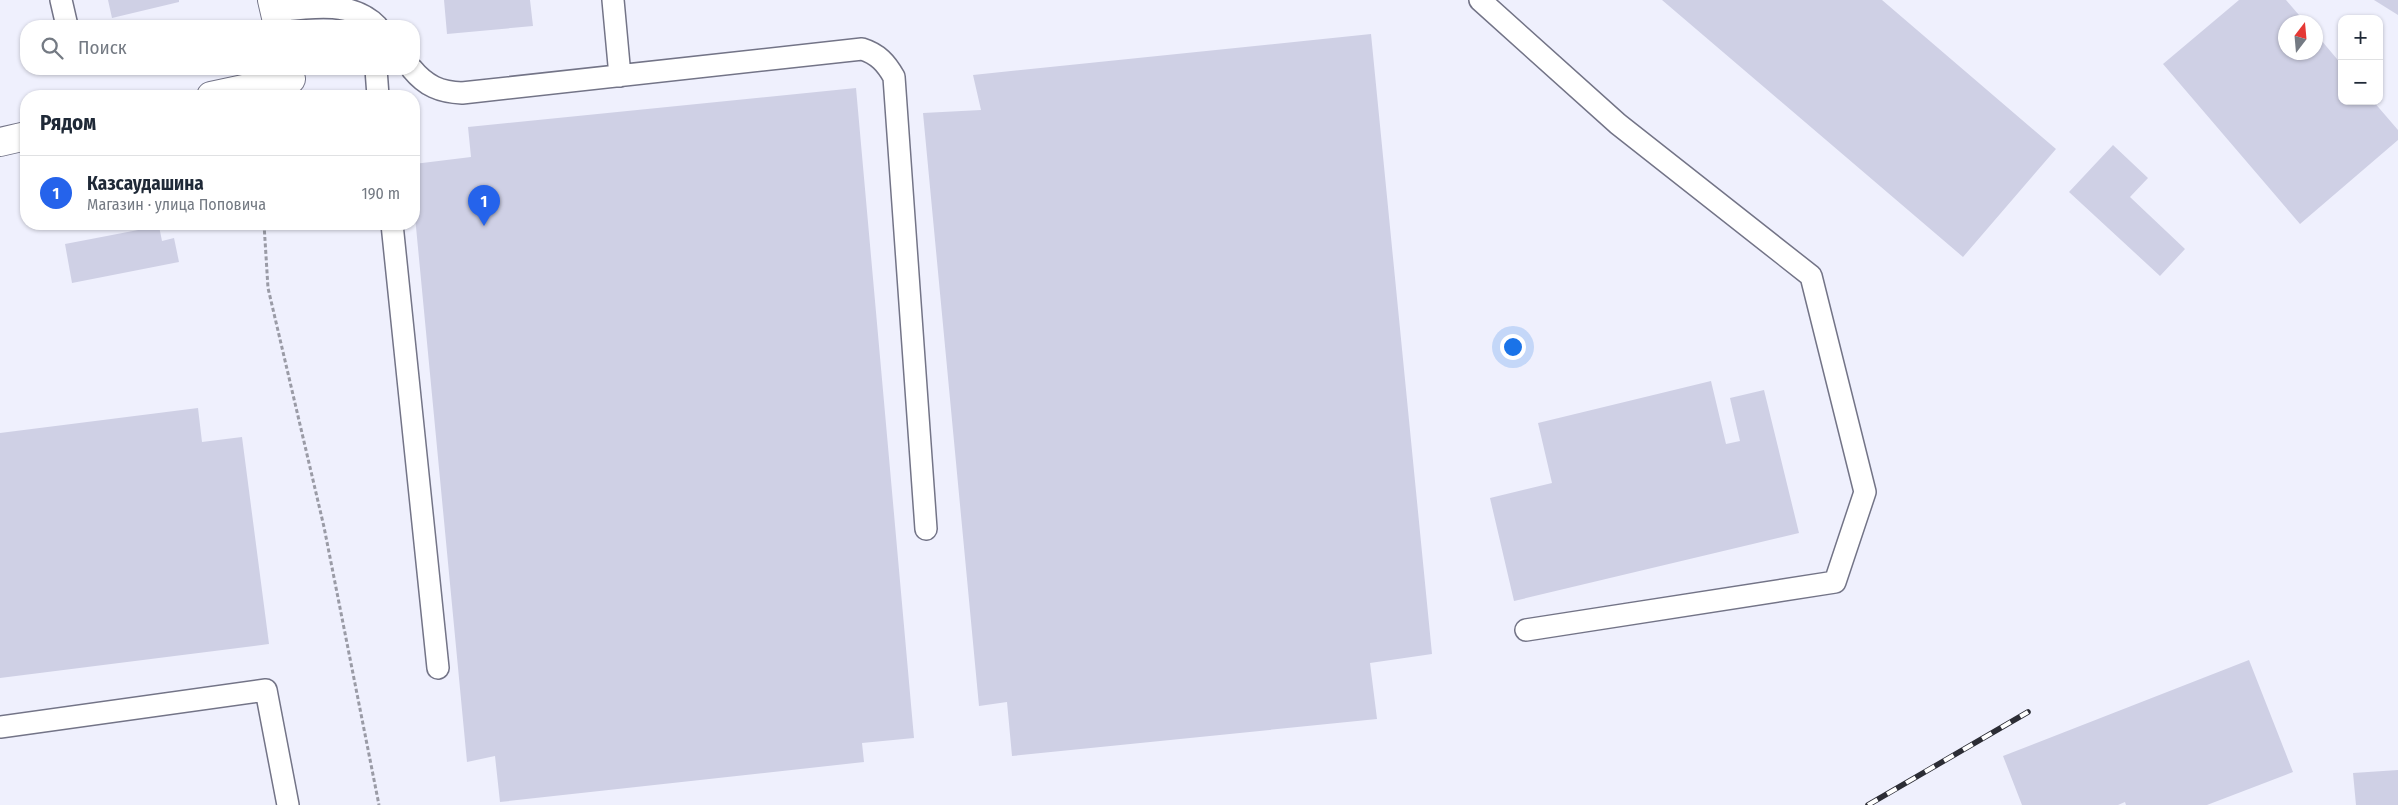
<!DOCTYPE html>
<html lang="ru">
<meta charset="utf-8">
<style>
body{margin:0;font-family:"Fira Sans Condensed",sans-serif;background:#f2f2f3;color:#1f2937}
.controls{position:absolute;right:15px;top:15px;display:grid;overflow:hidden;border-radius:10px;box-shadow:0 1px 4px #0004}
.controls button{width:45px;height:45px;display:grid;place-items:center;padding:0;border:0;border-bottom:1px solid #e0e1e3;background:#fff;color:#1f2937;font:25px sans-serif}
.compass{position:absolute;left:2278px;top:15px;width:45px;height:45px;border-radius:50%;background:#fff;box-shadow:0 1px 4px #0004;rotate:16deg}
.you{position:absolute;left:1512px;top:346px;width:18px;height:18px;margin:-12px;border:4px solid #fff;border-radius:50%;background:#1a73e8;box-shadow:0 0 0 8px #1a73e833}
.badge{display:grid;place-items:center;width:32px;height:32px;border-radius:50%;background:#2563eb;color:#fff;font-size:16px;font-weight:700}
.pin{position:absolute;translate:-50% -41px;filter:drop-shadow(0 1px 2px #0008)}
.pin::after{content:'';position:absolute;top:26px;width:18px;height:15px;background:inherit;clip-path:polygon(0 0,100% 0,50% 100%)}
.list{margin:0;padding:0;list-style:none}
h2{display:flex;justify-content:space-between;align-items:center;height:65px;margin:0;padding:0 20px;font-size:21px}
h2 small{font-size:16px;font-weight:400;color:#747a83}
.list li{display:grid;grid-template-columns:32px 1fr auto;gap:15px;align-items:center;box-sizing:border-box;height:75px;padding:0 20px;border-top:1px solid #e0e1e3}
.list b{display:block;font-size:19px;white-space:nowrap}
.list p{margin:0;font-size:16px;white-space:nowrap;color:#747a83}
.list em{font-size:16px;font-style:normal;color:#747a83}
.icon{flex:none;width:28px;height:28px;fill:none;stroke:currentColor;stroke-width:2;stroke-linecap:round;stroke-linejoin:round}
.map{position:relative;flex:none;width:2398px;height:805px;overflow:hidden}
.search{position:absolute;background:#fff;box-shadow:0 1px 4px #0004;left:20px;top:20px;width:400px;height:55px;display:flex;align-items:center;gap:12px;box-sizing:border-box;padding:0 18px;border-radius:20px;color:#747a83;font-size:19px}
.panel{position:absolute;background:#fff;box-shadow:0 1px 4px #0004;left:20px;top:90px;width:400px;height:140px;border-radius:20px}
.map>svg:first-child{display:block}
.building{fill:#cfd0e5}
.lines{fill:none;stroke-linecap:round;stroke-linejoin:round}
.service-casing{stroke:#737487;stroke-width:24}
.minor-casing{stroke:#737487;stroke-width:30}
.path{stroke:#9a9ba6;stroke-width:3;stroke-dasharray:4 2.5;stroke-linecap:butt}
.service{stroke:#fff;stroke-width:21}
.minor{stroke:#fff;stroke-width:28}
.rail-casing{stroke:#2c2d35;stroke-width:5.5}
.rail{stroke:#fff;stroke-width:4;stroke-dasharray:11;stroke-linecap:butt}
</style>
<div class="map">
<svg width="2398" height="805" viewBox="0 0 2398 805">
<rect width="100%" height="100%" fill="#eff0fd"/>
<!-- building -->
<path class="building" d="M108,0H179V2L112,18Z
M444,0H530L533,26L447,34Z
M1662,0H1882L2056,149L1963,257Z
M2239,0H2286L2305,22H2286V52H2316V34L2342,65V101H2373L2398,130V140L2300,224L2163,64Z
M2374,0H2398V15Z
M1371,34L1432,654L1370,663L1377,719L1012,756L1007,702L979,706L923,113L981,110L973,75Z
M856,88L914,738L862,743L864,762L500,802L495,756L467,762L414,206V164L471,157L468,127Z
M2113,145L2148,178L2130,197L2185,249L2160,276L2069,192Z
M159,226L162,241L174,238L179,262L72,283L65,244Z
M1711,381L1726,444L1740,441L1730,398L1764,390L1799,533L1514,601L1490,498L1552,483L1538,423Z
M198,408L202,442L242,437L269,644L0,678V433Z
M2249,660L2293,772L2207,805H2126L2125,802L2118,805H2022L2003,756Z
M2398,770V805H2356L2353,773Z"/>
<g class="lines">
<defs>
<path id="service" d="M61,0L67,26
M613,0L620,76
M1480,0L1618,124L1811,276L1865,492L1835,582L1526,630
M275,11C310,7 352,0 377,26
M376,69L378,96
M412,69C426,86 440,92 462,93L862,49C878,54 886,63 894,77L926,529
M392,224L438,668
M0,727L266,690L288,805"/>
<path id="minor" d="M272,0L278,26
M211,96L291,79
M0,142L26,136"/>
</defs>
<!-- service casing -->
<use href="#service" class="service-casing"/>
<!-- minor casing -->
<use href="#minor" class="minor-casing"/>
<!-- path -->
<path class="path" d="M264,224L268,288L324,527L379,805"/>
<!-- service -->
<use href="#service" class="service"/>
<!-- minor -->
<use href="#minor" class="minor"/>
<defs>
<path id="rail" d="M1868,805L2028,712"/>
</defs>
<!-- rail casing -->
<use href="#rail" class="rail-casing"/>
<!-- rail -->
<use href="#rail" class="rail"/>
</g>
</svg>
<div class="controls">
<button>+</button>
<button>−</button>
</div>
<svg class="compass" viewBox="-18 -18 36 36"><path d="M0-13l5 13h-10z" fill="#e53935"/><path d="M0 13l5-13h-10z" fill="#747a83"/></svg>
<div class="you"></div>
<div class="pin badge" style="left:484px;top:226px">1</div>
<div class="search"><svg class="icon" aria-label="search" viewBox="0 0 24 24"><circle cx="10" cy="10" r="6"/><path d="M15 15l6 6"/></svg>Поиск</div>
<section class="panel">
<h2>Рядом<small></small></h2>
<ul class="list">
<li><span class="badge">1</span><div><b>Казсаудашина</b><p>Магазин · улица Поповича</p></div><em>190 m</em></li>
</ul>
</section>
</div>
